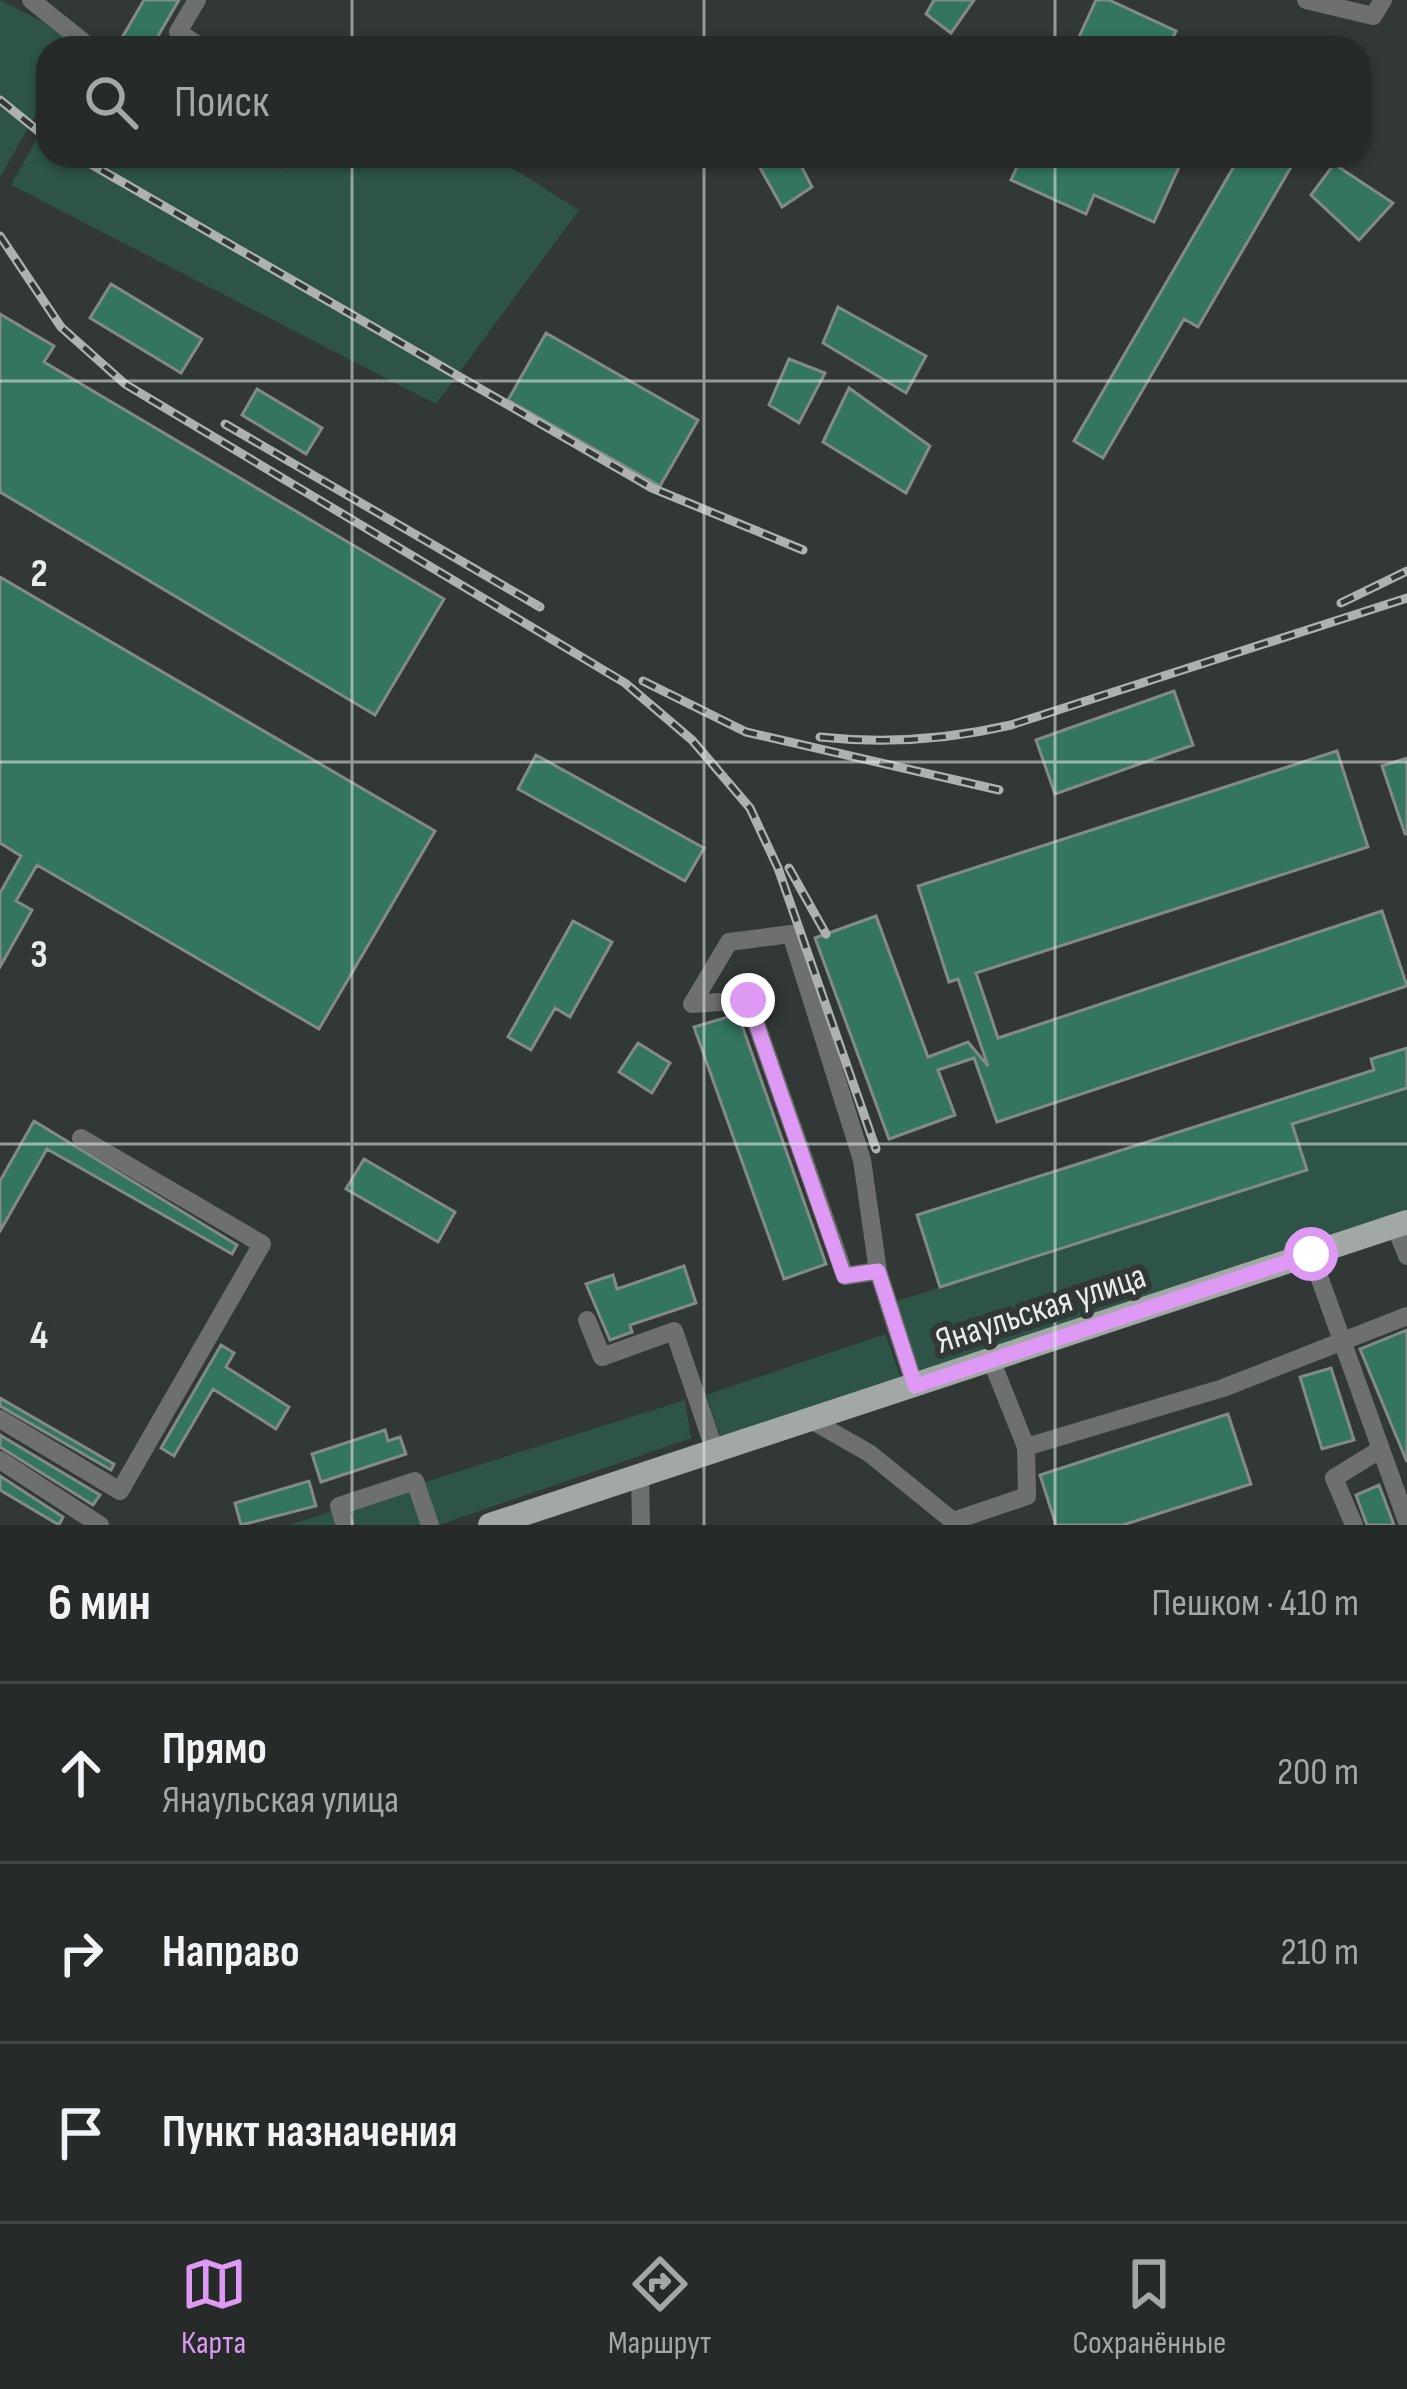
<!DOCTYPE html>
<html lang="ru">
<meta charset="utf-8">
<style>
body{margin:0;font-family:"Sofia Sans Condensed",sans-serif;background:#2e3230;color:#f1f3f6}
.stop{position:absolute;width:36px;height:36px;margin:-27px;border:9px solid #dd99f3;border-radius:50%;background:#fff}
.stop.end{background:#dd99f3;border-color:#fff;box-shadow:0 3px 12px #0008}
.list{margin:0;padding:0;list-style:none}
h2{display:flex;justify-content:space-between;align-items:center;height:156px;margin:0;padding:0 48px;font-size:51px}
h2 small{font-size:39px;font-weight:400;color:#a4a7a8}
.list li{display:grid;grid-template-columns:78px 1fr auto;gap:36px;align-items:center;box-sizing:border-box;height:180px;padding:0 48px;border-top:3px solid #424645}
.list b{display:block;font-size:45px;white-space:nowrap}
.list p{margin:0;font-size:39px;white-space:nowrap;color:#a4a7a8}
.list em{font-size:39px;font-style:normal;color:#a4a7a8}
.icon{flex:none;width:66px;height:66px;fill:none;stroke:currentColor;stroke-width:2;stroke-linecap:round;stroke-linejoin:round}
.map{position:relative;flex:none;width:1407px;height:1525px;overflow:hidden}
.search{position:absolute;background:#262a28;box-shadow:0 3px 9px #0004;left:36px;right:36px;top:36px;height:132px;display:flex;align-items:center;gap:30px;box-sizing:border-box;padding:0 42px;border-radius:36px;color:#a4a7a8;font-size:45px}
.sheet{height:696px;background:#262a28}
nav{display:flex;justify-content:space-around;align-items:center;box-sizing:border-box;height:168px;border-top:3px solid #424645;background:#262a28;font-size:33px;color:#a4a7a8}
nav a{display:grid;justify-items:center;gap:6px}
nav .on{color:#dd99f3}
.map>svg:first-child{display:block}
.green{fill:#2d5446}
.building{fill:#33755e;stroke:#838a87;stroke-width:3}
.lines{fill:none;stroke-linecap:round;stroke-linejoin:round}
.minor{stroke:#6d706e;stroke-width:18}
.major{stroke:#a2a8a5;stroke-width:24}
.rail-casing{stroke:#adb2b0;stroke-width:9}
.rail{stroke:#323835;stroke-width:4.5;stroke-dasharray:14;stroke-linecap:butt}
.route{stroke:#dd99f3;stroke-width:15}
.grid{fill:none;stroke:#e8ecea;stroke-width:3;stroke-opacity:0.55}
.labels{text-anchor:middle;stroke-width:12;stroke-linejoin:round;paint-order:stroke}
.street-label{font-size:36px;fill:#e8ecea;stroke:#323835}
.grid-label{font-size:39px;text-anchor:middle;font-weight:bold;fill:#e8ecea;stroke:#323835;stroke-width:12;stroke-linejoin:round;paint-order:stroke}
</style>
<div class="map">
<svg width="1407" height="1525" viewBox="0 0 1407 1525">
<rect width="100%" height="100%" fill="#323835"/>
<!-- green -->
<path class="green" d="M0,0L78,40L74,48H48V93L0,177Z
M48,119V156H259L283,169L292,156H493L579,210L436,404L11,185Z
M1407,1088V1216L919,1372L894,1302L1306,1171L1292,1124Z
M885,1334L903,1384L723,1445L706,1395Z
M685,1400L691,1438L439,1525H289Z"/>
<!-- building -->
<path class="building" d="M144,0H179L151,48H116Z
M934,0H974L951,33L926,14Z
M1096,0H1109L1176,31L1168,48H1074Z
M779,156H796L812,187L782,207L759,166Z
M1022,156H1184L1154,222L1094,195L1086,214L1011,180Z
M1240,156H1271L1291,167L1198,327L1184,319L1103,458L1074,441Z
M1334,164L1393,203L1359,240L1311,195Z
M111,284L202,339L181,373L90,318Z
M838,307L926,356L906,393L823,343Z
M0,314L54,346L44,362L444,599L375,715L0,492Z
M546,333L698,420L660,486L508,400Z
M789,359L825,373L799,423L769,405Z
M849,388L930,446L906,493L823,442Z
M257,389L322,428L306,454L242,415Z
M0,577L435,831L319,1029L37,865L16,901L32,910L0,967V893L21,856L0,843Z
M1174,691L1193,745L1055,794L1036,740Z
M1337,751L1368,847L976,973L998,1038L1382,911L1407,986L997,1122L974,1058L938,1070L955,1115L889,1139L815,938L876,916L928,1057L968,1042L988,1066L958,979L949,982L918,886Z
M536,755L704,848L685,881L518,789Z
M1407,758V834H1405L1382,766Z
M573,921L612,942L570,1017L555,1008L531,1050L508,1037Z
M738,1014L826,1264L784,1279L694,1027Z
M638,1043L670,1063L652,1093L619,1072Z
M1407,1048V1088L1292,1124L1307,1170L940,1287L917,1215L1374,1070L1371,1059Z
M34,1121L237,1245L232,1254L47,1149L0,1231V1181Z
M364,1159L455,1212L438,1242L346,1189Z
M684,1266L696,1303L630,1325L632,1332L610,1340L586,1284L613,1275L617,1289Z
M1407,1330V1462L1360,1349Z
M221,1345L234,1353L226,1367L289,1407L276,1429L213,1389L174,1456L161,1448Z
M1331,1368L1354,1440L1322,1449L1300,1377Z
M0,1398L114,1464L111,1470L0,1406Z
M1228,1414L1251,1484L1123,1525H1056L1040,1475Z
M385,1430L388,1441L400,1437L406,1454L321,1482L312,1454Z
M0,1435L100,1495L93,1505L0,1447Z
M0,1476L63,1517L59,1525L0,1490Z
M309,1481L316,1506L241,1525L235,1503Z
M1379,1485L1394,1525H1367L1356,1495Z"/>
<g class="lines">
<!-- minor -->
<path class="minor" d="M31,0L91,48
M197,0L178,32L203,48
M1306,0L1373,16L1383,0
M1395,1226L1407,1256
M1311,1254L1407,1522
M878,1271L845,1276L748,1000L692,1004L729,942L791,934L862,1160L878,1271L915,1386
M587,1320L602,1357L674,1331L715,1451
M0,1419L120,1491L262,1244L81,1138
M811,1420L869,1453L953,1521L1027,1496L1026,1447L992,1362
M1026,1447L1223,1388L1407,1316
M0,1460L100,1525
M640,1475L641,1525
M345,1525L339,1506L415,1481L430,1525
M1354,1525L1334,1478L1378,1451"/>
<!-- major -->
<path class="major" d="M490,1525L1407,1222"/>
<defs>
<path id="rail" d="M0,100L48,139
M77,156L652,488L803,550
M0,236L61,327L125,384L625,683L692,740L750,808L778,868L876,1149
M225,424L540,607
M1341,603L1407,571
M643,681L746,732L999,790
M820,737C886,744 946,740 1011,725L1407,598
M789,868L826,934"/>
</defs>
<!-- rail casing -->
<use href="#rail" class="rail-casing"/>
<!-- rail -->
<use href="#rail" class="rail"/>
</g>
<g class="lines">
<!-- route -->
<path class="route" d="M748,1000L844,1276L878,1271L915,1386L1311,1254"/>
</g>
<!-- grid -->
<path class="grid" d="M352,0V48M704,0V48M1055,0V48M352,156V1525M704,156V1525M1055,156V1525M0,381H1407M0,762H1407M0,1144H1407"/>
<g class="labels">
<!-- street labels -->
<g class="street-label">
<text transform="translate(1040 1307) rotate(-18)" y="13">Янаульская улица</text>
</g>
</g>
<g class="grid-label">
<text x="39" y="586">2</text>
<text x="39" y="967">3</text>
<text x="39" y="1348">4</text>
</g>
</svg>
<div class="stop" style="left:1311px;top:1254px"></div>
<div class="stop end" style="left:748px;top:1000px"></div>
<div class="search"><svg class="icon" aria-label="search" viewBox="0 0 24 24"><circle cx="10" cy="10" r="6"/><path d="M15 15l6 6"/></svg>Поиск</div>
</div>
<section class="sheet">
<h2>6 мин<small>Пешком · 410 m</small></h2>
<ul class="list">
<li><svg class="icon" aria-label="ahead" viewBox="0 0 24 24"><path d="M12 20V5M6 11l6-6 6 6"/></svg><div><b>Прямо</b><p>Янаульская улица</p></div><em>200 m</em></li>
<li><svg class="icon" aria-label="right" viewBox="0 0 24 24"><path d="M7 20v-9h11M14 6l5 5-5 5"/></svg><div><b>Направо</b></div><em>210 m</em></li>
<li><svg class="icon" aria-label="arrive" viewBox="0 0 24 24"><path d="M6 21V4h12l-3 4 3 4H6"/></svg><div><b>Пункт назначения</b></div></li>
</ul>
</section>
<nav>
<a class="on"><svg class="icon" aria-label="map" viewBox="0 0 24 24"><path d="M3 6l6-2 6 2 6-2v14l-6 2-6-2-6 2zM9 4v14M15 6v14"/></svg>Карта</a>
<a><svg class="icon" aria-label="directions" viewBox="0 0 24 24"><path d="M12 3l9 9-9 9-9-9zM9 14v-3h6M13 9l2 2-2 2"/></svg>Маршрут</a>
<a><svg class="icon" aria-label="saved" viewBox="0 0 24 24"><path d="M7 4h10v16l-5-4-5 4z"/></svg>Сохранённые</a>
</nav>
